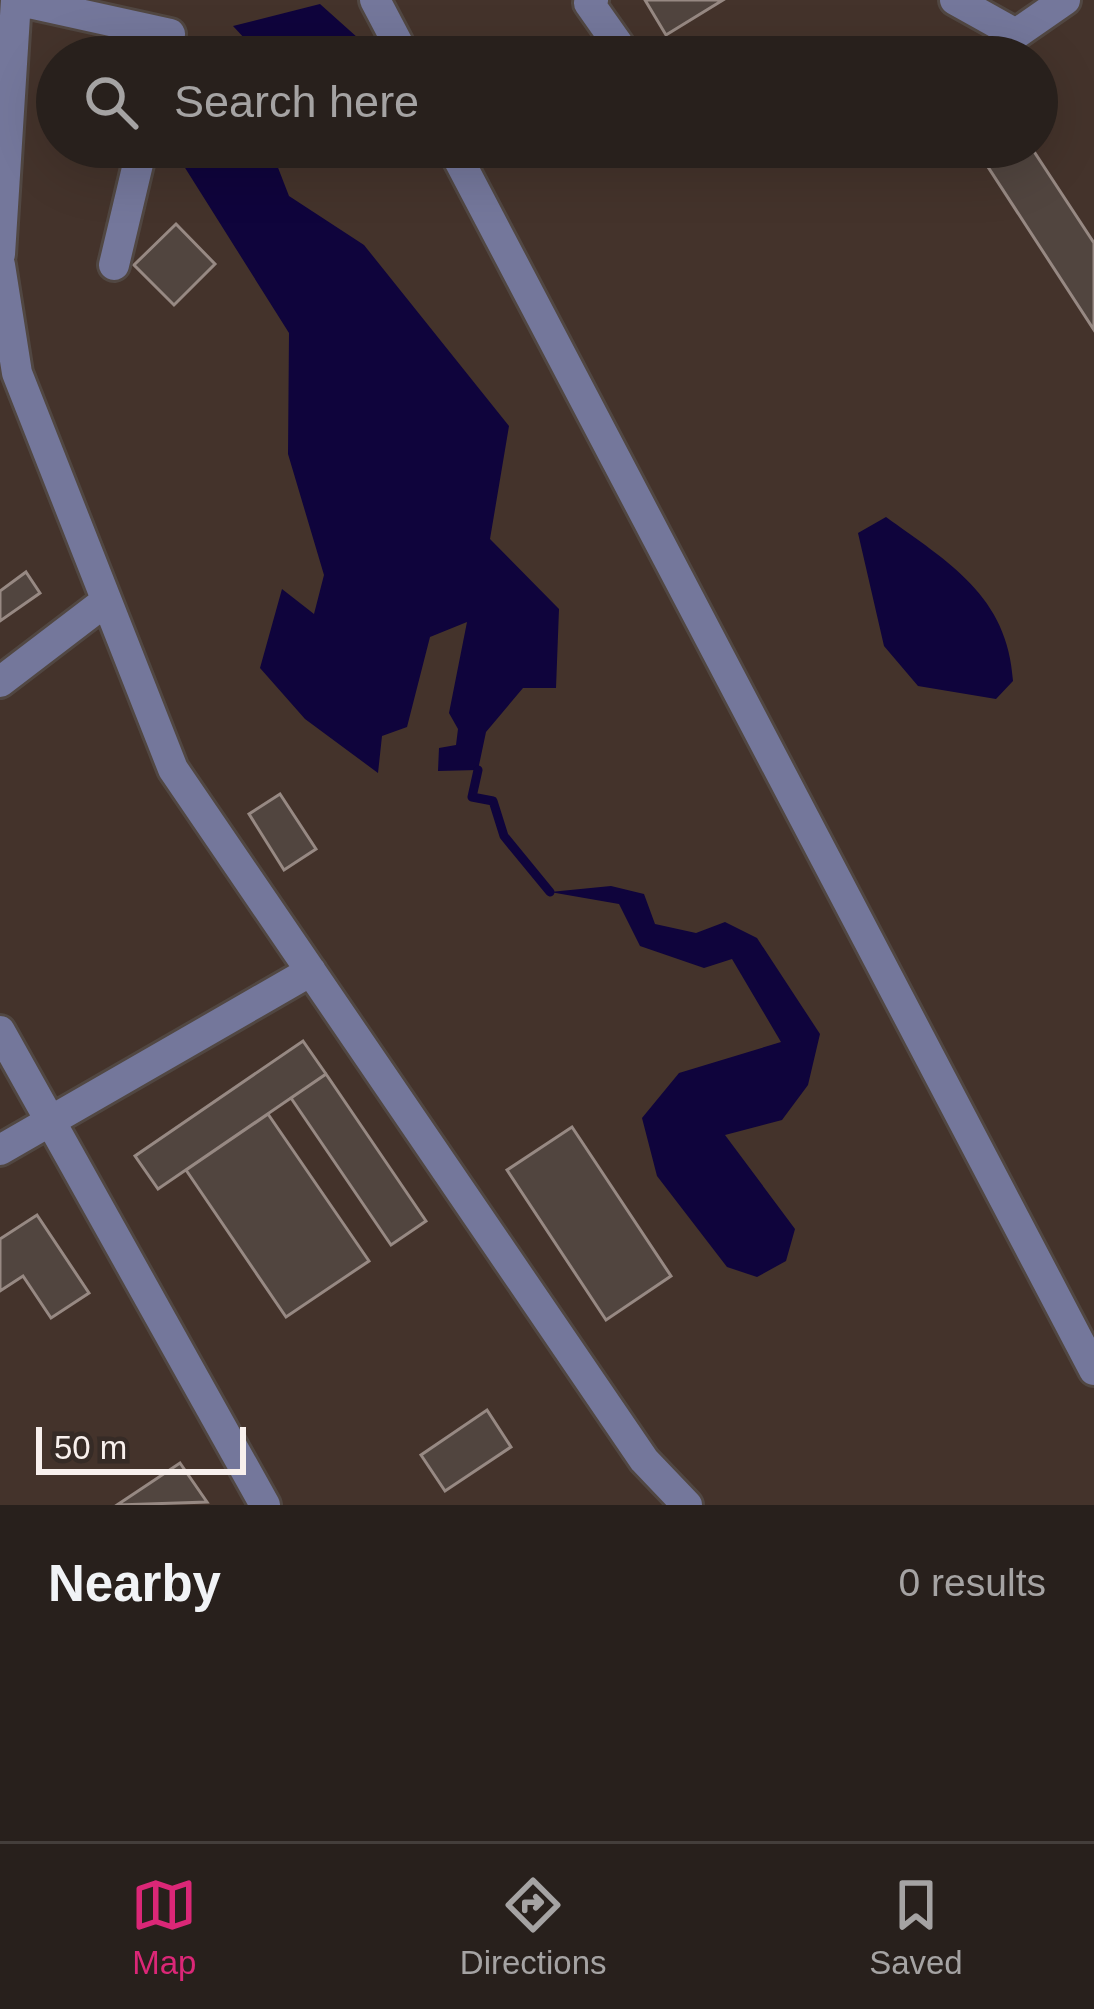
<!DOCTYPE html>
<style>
body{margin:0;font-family:Arial,sans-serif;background:#342d29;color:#f1f3f6}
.scale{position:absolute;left:36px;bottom:30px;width:210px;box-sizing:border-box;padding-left:12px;border:6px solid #f8f0ed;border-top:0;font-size:33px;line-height:42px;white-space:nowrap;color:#f8f0ed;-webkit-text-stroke:9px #362b26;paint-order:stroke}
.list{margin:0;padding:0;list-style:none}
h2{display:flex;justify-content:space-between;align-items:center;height:156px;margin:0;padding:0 48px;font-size:51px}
h2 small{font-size:39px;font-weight:400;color:#a5a3a3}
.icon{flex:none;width:66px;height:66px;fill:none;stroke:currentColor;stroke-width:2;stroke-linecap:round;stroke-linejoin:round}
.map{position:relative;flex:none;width:1094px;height:1505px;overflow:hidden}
.search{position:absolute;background:#28201c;box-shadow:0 12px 48px #0002;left:36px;right:36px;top:36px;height:132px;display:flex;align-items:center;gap:30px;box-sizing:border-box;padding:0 42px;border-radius:66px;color:#a5a3a3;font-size:45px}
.sheet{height:336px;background:#28201c}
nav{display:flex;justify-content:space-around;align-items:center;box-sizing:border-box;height:168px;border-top:3px solid #443e3b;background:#28201c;font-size:33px;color:#a5a3a3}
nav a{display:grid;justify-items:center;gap:6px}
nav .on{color:#db2777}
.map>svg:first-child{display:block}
.built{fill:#44332b;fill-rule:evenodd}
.water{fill:#0f043c}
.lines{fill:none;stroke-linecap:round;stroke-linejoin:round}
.stream{stroke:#0f043c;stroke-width:9}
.building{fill:#51453f;stroke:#978983;stroke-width:3}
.minor-casing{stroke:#514742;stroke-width:36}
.minor{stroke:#74779b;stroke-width:30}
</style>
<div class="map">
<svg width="1094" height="1505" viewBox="0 0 1094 1505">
<rect width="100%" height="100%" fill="#362b26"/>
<!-- built -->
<path class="built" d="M0,0H1094V1505H0ZM57,57H1037V147H57Z"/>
<!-- water -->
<path class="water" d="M320,4L358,38L349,57H211L243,50L246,40L233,26Z
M163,147H270L289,196L364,245L509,426L490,539L559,609L556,688H523L486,732L478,770L438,771L439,748L456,745L458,729L449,713L467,622L430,637L407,727L382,736L378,773L305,719L260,668L282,589L314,614L324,575L288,454L289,333L182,163L158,156Z
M886,517C948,562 1008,596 1013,681L996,699L918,686L884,646L858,533Z
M611,886L644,894L655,924L696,933L725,922L757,938L820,1034L808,1085L782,1120L725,1135L795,1229L786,1261L757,1277L727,1267L657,1176L642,1118L679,1073L781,1042L732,959L704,968L640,946L619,904L550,892Z"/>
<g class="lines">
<!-- stream -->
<path class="stream" d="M478,770L472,797L493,801L504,836L550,892"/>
</g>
<!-- building -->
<path class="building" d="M645,0H723L666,35Z
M975,147H1031L1094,243V330Z
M176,224L215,264L174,305L134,265Z
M26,572L40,593L0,621V591Z
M280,794L316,849L284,870L249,814Z
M303,1041L326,1074L158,1189L135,1156Z
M326,1074L426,1221L391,1245L291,1098Z
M268,1114L369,1261L286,1317L186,1170Z
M572,1127L671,1276L606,1320L507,1170Z
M37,1215L89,1293L51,1318L23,1276L0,1291V1239Z
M487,1410L511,1447L445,1491L421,1455Z
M180,1463L207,1502L117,1505Z"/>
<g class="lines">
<defs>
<path id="minor" d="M16,0L170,34L164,57
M375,0L405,57
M593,0L589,3L627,57
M955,0L1016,34L1065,0
M452,147L1094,1370
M0,254L16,0
M0,265L17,373L173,769L644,1460L687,1505
M114,265L142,147
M0,682L106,601
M0,1031L265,1505
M0,1150L311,971"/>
</defs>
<!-- minor casing -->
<use href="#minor" class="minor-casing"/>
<!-- minor -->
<use href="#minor" class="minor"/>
</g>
</svg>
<div class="scale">50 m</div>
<div class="search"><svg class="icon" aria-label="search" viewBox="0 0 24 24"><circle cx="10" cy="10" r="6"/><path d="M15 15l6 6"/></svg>Search here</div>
</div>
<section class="sheet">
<h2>Nearby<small>0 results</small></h2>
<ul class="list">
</ul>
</section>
<nav>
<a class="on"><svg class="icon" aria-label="map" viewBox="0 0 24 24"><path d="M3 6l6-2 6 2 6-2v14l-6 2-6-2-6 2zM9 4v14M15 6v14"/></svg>Map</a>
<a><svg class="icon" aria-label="directions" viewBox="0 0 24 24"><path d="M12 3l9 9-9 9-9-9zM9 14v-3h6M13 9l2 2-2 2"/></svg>Directions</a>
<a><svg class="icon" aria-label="saved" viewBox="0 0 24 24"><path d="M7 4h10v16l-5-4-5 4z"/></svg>Saved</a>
</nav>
